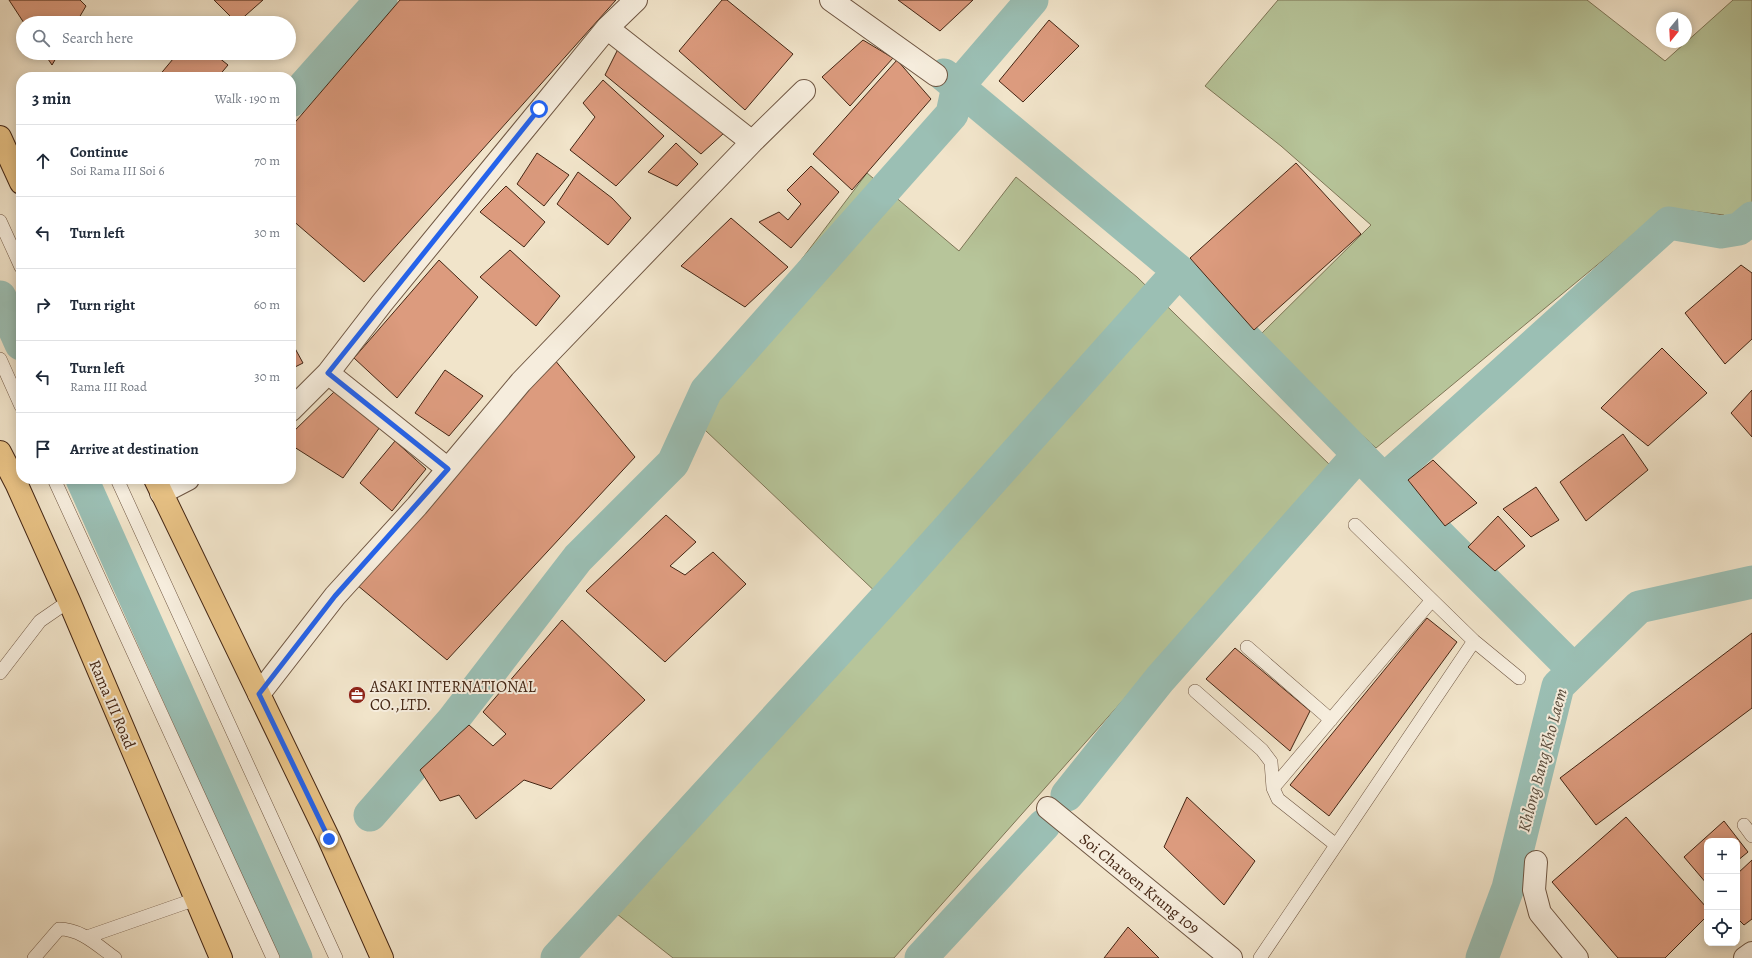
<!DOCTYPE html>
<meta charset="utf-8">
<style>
body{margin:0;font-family:Alegreya,serif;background:#f2f2f3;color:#1f2937}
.controls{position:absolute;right:12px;bottom:12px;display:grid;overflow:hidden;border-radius:8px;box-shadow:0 2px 10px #0003}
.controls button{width:36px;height:36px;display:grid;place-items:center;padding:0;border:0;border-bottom:1px solid #e0e1e3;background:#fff;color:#1f2937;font:20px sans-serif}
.compass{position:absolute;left:1656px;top:12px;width:36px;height:36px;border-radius:50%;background:#fff;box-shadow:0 2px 10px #0003;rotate:198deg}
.stop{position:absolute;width:12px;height:12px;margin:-9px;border:3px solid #2563eb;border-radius:50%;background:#fff}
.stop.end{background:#2563eb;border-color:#fff;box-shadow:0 1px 4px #0008}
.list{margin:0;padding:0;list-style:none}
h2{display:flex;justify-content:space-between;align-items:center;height:52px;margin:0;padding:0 16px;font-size:17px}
h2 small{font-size:13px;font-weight:400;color:#747a83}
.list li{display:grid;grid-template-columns:26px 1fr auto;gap:12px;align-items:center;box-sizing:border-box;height:72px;padding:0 16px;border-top:1px solid #e0e1e3}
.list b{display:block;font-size:15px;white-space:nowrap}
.list p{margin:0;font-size:13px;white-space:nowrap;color:#747a83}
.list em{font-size:13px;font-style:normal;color:#747a83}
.icon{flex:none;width:22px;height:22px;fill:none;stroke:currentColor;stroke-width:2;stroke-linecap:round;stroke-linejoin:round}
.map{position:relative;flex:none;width:1752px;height:958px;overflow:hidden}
.search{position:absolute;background:#fff;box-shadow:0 2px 10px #0003;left:16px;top:16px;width:280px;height:44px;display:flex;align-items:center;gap:10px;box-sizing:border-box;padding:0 14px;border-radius:22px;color:#747a83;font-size:15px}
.panel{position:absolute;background:#fff;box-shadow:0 2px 10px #0003;left:16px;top:72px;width:280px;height:412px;border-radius:16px}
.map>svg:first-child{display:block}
.green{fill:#b7c59a;stroke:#7e7657}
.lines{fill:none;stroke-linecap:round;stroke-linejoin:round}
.canal{stroke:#9bbfb4;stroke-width:33}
.building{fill:#dc9b7e;stroke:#442614}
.lane-casing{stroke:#6f5642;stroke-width:14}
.street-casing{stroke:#6f5642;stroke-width:24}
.primary-casing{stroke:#442614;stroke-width:24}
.lane{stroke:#f6eddd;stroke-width:13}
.street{stroke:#f6eddd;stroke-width:22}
.primary{stroke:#e8c285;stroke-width:22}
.route{stroke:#2563eb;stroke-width:5}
.labels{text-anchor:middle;stroke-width:4;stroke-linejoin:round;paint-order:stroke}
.poi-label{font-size:16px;fill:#442614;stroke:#f6eddd;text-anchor:start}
.street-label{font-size:16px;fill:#442614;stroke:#f6eddd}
.water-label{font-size:17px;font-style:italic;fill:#5a4c3c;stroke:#f6eddd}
</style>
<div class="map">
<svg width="1752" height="958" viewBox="0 0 1752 958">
<rect width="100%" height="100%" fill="#f1e4ca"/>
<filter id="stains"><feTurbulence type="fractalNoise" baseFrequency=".005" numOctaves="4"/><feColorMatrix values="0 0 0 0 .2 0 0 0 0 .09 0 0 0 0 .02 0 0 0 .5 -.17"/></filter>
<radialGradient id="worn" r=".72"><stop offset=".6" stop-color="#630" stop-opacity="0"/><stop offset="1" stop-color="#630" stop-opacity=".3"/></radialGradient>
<!-- green -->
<path class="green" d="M1278,0H1587L1665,61L1733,0H1752V226L1740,235L1724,215L1666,208L1376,448L1257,338L1371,225L1281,146L1205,86Z
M867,173L959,251L1016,177L1137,277L1331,466L894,958H673L603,903L882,598L686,412Z"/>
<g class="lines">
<!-- canal -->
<path class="canal" d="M944,75L1179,271L1376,472L1574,670
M291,101L381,0
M0,297L21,344
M82,479L296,958
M1384,480L1669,223L1721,232L1739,229L1752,218
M1067,795L1160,679L1359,454
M370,815L453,720L578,558L673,463L706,391L952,114L958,86L1032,0
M557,958L888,596L1179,271
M921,958L1044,825
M1482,958L1508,888L1558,686L1639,607L1752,582"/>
</g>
<!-- building -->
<path class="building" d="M9,0H80L86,6L76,23H24Z
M214,0H263L237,23Z
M400,0H616L364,282L291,219V127Z
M722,0H727L793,54L745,110L679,51Z
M898,0H973L940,31Z
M1049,20L1079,46L1023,102L999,81Z
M863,40L893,58L850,106L822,77Z
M618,49L724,133L701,154L605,75Z
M44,53H59L52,65Z
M178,53H213L228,65L218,77H158Z
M897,60L931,99L852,190L813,154Z
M603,80L664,136L616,186L570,150L595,117L583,103Z
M676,143L698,164L677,186L648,172Z
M537,153L569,175L544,206L517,184Z
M1296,163L1361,234L1254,330L1190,258Z
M811,166L839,192L791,248L759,222L779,212L788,220L801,204L787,190Z
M578,172L612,198L631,218L608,245L557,204Z
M506,186L545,222L524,247L480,212Z
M731,218L788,267L745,307L681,266Z
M510,250L560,296L536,326L480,277Z
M439,260L478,297L397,398L354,358Z
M1741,265L1752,273V339L1725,364L1685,313Z
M291,341L303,363L291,369Z
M1662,348L1707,393L1648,446L1601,408Z
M554,359L635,457L447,660L357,585Z
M445,370L483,396L449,436L415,413Z
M1752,390V437L1731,413Z
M335,391L380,427L343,478L291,445V434Z
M1623,434L1648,470L1586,521L1560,482Z
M395,441L426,469L392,511L360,483Z
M1433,460L1477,503L1445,526L1408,480Z
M1536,487L1559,520L1531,537L1503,509Z
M666,515L696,542L670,566L685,575L713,552L746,584L665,662L586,591Z
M1498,516L1525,546L1495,571L1468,547Z
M1427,618L1457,642L1329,816L1290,785Z
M562,620L645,700L551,789L524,780L476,819L459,795L440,801L420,770L469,725L493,746L506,734L483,712Z
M1752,633V708L1596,825L1560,778Z
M1235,648L1310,711L1290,751L1206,679Z
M1187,797L1255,861L1224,905L1164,847Z
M1626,817L1707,908V916L1665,958H1618L1552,882Z
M1724,821L1748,852L1737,861V841H1707V884L1684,857Z
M1752,860V919L1744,925L1737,918V874Z
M1128,927L1159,958H1104Z"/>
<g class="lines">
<defs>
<path id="lane" d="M0,221L21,267
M0,359L21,406
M54,479L273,958
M117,479L336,958
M1355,525L1474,641L1519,678
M1247,647L1331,720
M0,673L40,621L69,601
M1195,691L1262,750L1271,762L1273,788L1278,799L1336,845
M1273,788L1432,600
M1744,825L1752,836
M87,937L196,899
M34,958L59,929C81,929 97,945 115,958
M1260,958L1474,641"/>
<path id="street" d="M831,0L936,75
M607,28L752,142L804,91
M328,373L448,469
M291,410L328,373L382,303L607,28L636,0
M161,493L188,479
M259,694L335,596L417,506L521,382L752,142
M1048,808L1231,958
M1536,862L1534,890L1540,913L1577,958
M1745,958L1752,953"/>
<path id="primary" d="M0,137L21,183
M0,452L17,485L69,601L221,958
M155,479L329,839L382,958"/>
</defs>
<!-- lane casing -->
<use href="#lane" class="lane-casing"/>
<!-- street casing -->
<use href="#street" class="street-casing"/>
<!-- primary casing -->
<use href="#primary" class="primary-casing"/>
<!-- lane -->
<use href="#lane" class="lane"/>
<!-- street -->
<use href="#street" class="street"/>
<!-- primary -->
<use href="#primary" class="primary"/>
</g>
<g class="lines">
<!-- route -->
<path class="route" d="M329,839L259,694L335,596L448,469L328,373L539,109"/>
</g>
<!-- icons -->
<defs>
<symbol id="office-disc" viewBox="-11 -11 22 22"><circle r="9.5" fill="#8f2418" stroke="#f6eddd"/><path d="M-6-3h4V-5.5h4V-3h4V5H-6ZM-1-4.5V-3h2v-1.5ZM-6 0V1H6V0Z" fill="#fff"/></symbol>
</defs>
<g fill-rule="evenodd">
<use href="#office-disc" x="347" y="685" width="20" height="20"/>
</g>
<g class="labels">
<!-- poi labels -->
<g class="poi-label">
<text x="370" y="692">ASAKI INTERNATIONAL<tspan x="370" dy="18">CO.,LTD.</tspan></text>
</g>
<!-- street labels -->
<g class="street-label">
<text transform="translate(113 704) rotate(67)" y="6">Rama III Road</text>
<text transform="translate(1140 883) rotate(39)" y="6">Soi Charoen Krung 109</text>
</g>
<!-- water labels -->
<g class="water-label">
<text transform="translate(1542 760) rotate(-75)" y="6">Khlong Bang Kho Laem</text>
</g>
</g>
<rect width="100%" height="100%" filter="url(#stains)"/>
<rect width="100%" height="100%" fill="url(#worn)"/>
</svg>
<div class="controls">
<button>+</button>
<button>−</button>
<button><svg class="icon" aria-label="locate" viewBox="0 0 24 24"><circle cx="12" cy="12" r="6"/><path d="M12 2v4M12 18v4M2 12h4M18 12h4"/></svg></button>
</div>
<svg class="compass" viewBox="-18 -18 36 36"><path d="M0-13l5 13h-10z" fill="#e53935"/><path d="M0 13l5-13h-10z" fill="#747a83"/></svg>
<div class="stop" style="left:539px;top:109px"></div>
<div class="stop end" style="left:329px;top:839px"></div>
<div class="search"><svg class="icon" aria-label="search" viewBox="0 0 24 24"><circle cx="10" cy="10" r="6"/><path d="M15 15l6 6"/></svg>Search here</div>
<section class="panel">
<h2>3 min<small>Walk · 190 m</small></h2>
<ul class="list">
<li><svg class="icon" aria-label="ahead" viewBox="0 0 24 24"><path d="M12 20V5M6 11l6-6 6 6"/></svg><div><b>Continue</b><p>Soi Rama III Soi 6</p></div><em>70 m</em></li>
<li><svg class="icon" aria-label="left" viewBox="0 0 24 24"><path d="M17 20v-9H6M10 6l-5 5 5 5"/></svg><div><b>Turn left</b></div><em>30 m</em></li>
<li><svg class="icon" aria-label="right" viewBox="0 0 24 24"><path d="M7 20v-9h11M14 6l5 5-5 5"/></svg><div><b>Turn right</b></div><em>60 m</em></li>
<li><svg class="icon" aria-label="left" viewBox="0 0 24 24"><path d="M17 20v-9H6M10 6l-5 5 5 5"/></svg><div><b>Turn left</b><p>Rama III Road</p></div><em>30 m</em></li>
<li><svg class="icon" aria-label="arrive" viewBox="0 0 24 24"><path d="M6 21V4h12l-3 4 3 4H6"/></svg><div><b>Arrive at destination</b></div></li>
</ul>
</section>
</div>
